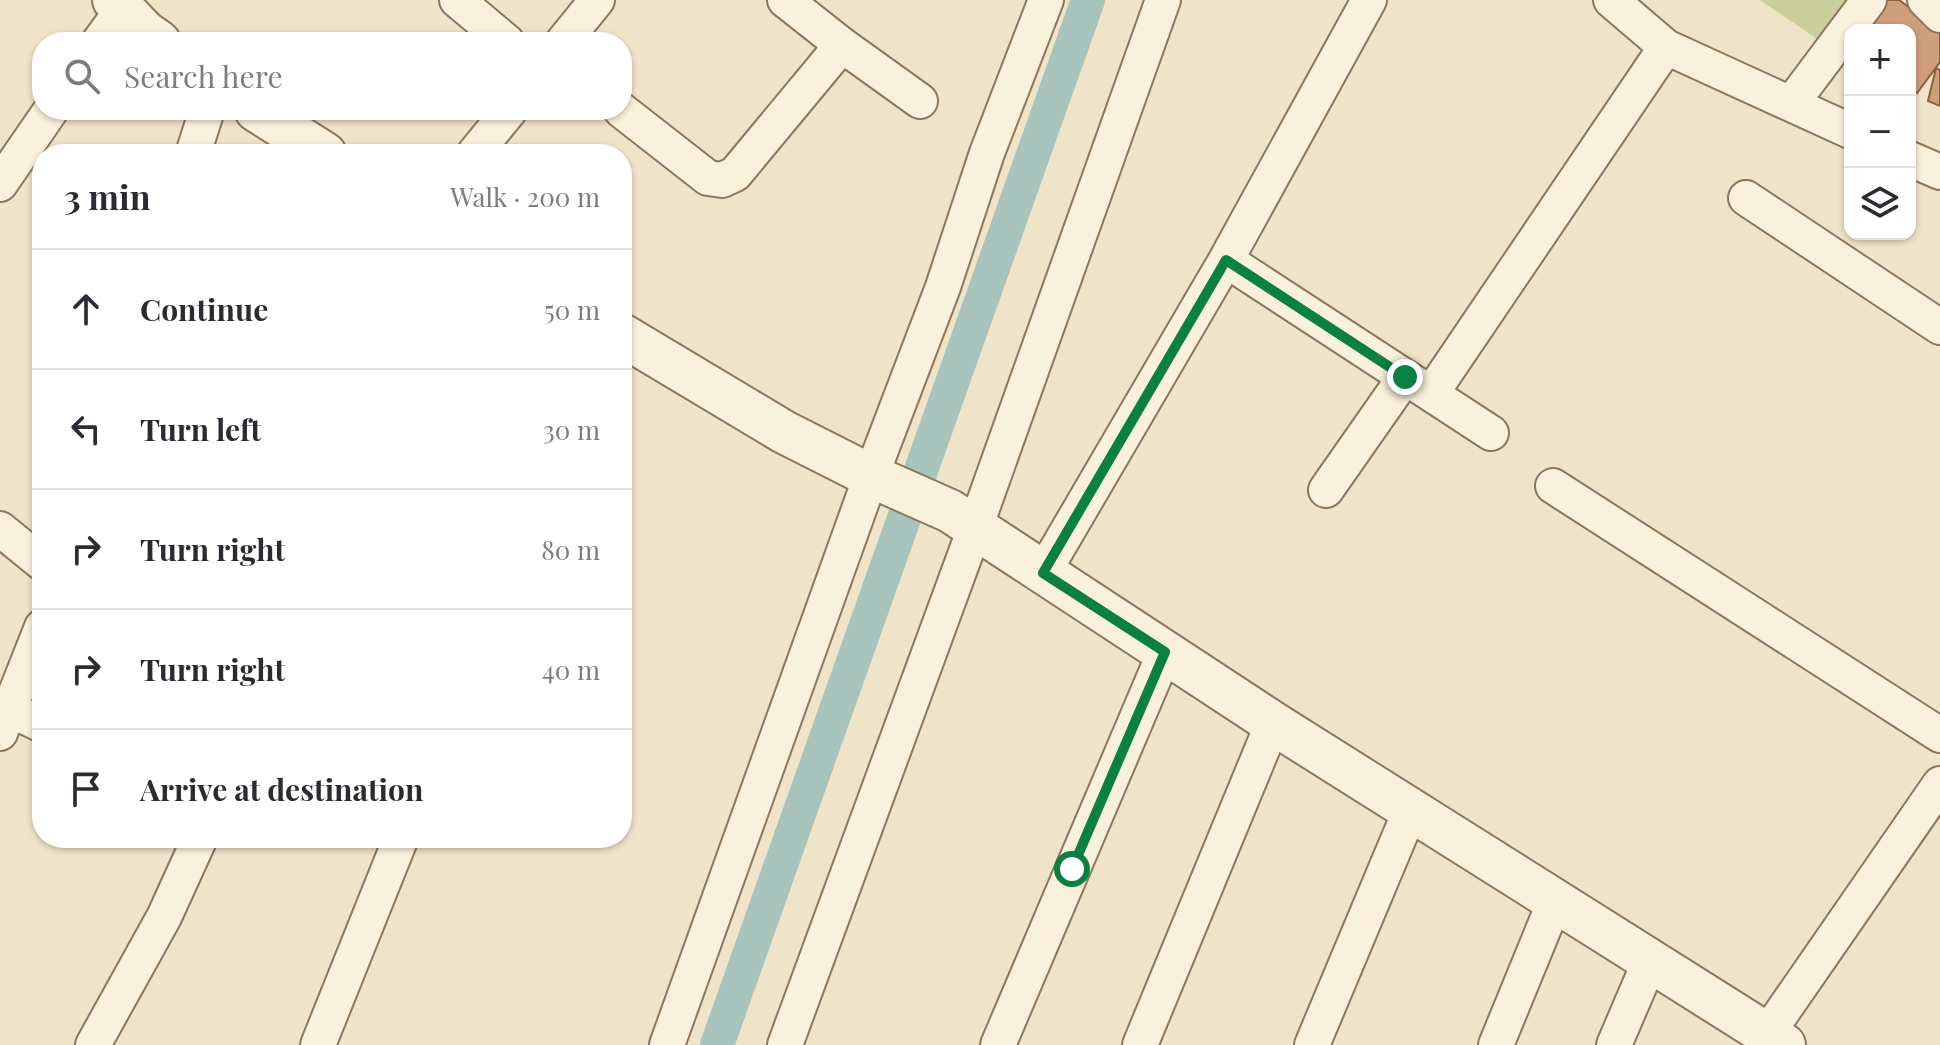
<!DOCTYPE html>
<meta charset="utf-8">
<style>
body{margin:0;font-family:"Playfair Display",serif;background:#f2f2f3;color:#2b2b33}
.controls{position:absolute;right:24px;top:24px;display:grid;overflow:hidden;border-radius:16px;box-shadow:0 2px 6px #0004}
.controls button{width:72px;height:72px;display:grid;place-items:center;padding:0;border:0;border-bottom:2px solid #e1e1e2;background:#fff;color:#2b2b33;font:40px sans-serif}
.stop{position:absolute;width:24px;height:24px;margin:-18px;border:6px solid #0b8043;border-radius:50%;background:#fff}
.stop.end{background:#0b8043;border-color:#fff;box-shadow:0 2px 8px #0008}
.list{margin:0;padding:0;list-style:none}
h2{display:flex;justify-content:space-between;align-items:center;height:104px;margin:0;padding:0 32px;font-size:34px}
h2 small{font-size:26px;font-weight:400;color:#7c7c81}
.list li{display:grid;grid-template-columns:52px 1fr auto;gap:24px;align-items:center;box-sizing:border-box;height:120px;padding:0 32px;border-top:2px solid #e1e1e2}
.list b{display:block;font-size:30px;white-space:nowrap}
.list em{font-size:26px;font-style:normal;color:#7c7c81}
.icon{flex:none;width:44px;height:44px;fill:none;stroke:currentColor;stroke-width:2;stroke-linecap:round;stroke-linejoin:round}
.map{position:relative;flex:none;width:1940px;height:1045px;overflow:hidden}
.search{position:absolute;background:#fff;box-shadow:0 2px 6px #0004;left:32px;top:32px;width:600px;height:88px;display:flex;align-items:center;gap:20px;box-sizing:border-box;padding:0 28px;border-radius:32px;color:#7c7c81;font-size:30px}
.panel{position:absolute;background:#fff;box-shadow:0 2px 6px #0004;left:32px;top:144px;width:600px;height:704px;border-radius:32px}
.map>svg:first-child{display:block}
.green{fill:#c9cf9b}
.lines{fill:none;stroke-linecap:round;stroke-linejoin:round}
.canal{stroke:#a9c4bc;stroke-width:34}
.building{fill:#cf9f7d;stroke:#8d5f41;stroke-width:2}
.minor-casing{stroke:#8d765c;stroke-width:38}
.tertiary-casing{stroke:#8d765c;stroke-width:46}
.minor{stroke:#faf1dc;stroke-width:34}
.tertiary{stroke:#faf1dc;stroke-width:42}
.route{stroke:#0b8043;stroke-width:10}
</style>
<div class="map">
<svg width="1940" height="1045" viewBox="0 0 1940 1045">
<rect width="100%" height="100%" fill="#f0e4c8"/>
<!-- green -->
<path class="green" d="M1760,0H1849L1820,41Z"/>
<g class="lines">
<!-- canal -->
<path class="canal" d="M717,1045L1088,0"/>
</g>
<!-- building -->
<path class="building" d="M1880,0H1899L1940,30V62L1917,93L1910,88V30H1860Z
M1936,68L1940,70V106L1928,101Z"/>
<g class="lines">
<defs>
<path id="minor" d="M457,0L507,42
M785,0L842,45L920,101
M1611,0L1666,47L1850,131
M1925,0L1940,15
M99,42L123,9
M563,42L597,0
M1791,104L1869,0
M621,110L708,178L722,180L735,174L842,45
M193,154L207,110
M474,154L510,110
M1910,159L1940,172
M0,184L51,110
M1746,198L1940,327
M1226,260L1491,433
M1431,394L1666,47
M1553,486L1940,735
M1326,490L1405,377
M0,529L42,563
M1043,573L1226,260L1369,0
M11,710L42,725
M0,733L42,627
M1767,1034L1940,784
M93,1045L164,917L200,838
M318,1045L401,838
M667,1045L871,476L943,287L987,153L1046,0
M785,1045L975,528L1163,0
M998,1045L1165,652
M1140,1045L1273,723
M1312,1045L1411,809
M1496,1045L1555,901
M1614,1045L1650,961"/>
<path id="tertiary" d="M114,0L145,32L159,42
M256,110L325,154
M622,335L784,432L871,476L950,511L1273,723L1784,1045"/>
</defs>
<!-- minor casing -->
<use href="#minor" class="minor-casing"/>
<!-- tertiary casing -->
<use href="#tertiary" class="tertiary-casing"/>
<!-- minor -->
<use href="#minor" class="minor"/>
<!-- tertiary -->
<use href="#tertiary" class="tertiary"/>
</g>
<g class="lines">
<!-- route -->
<path class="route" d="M1072,869L1165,652L1043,573L1226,260L1405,377"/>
</g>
</svg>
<div class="controls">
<button>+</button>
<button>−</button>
<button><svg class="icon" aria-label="layers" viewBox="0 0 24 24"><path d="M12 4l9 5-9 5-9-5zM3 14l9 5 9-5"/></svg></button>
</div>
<div class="stop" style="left:1072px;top:869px"></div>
<div class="stop end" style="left:1405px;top:377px"></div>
<div class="search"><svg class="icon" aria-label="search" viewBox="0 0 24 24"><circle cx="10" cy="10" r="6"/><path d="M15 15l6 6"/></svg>Search here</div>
<section class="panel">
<h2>3 min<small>Walk · 200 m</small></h2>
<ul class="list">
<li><svg class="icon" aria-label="ahead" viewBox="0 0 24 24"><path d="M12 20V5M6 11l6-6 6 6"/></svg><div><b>Continue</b></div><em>50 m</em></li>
<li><svg class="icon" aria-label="left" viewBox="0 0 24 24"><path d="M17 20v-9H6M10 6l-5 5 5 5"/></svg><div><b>Turn left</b></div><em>30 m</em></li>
<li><svg class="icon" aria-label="right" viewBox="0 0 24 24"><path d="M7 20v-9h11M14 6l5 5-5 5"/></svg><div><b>Turn right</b></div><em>80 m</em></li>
<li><svg class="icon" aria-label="right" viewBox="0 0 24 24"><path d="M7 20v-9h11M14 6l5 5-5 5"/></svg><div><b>Turn right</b></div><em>40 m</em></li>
<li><svg class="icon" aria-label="arrive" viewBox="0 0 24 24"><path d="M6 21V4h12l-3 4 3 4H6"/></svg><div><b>Arrive at destination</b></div></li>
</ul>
</section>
</div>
